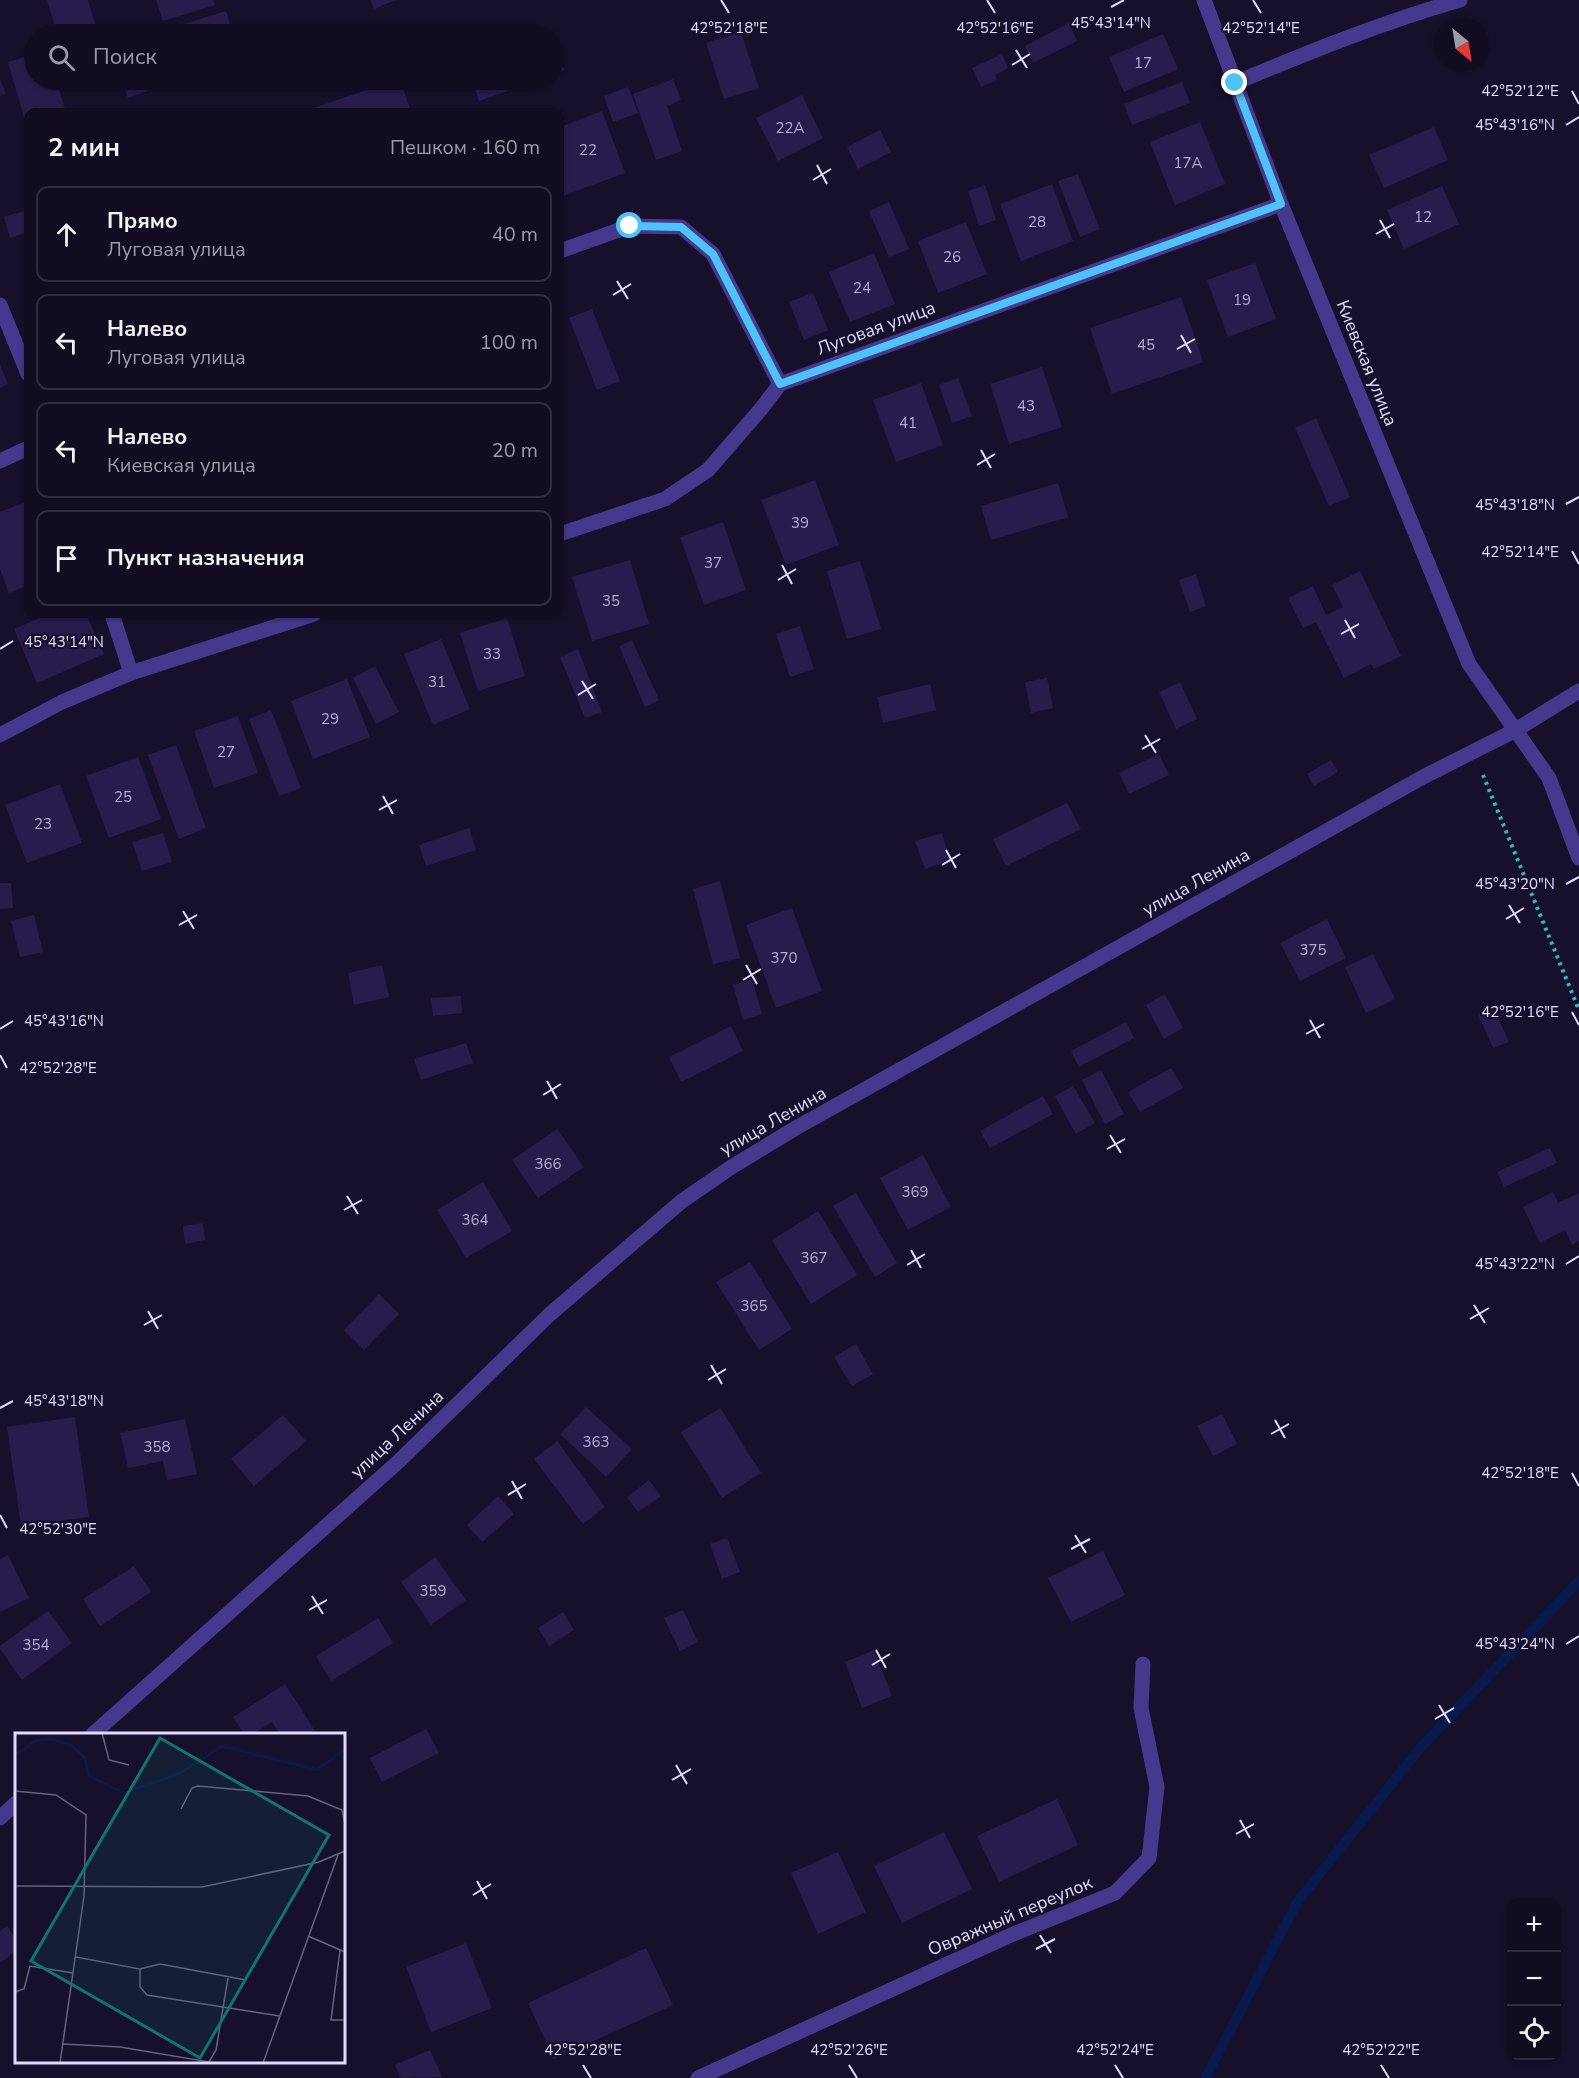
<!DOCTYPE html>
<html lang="ru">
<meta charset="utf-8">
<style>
body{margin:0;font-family:"Nunito Sans",sans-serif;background:#1e1a2d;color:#f1f3f6}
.controls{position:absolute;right:18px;bottom:18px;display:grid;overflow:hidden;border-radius:12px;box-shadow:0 2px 4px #0004}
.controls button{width:54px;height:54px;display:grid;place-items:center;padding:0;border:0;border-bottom:2px solid #302c3e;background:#110c20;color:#f1f3f6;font:30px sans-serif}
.compass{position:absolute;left:1435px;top:18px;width:54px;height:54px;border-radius:50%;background:#110c20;box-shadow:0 2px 4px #0004;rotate:150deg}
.stop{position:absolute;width:18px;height:18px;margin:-14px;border:4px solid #4fc3f7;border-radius:50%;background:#fff}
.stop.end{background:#4fc3f7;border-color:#fff;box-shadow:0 2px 6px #0008}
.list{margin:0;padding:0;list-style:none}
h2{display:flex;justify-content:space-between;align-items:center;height:78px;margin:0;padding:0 24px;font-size:26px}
h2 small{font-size:20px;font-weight:400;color:#9c9ba5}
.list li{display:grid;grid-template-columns:39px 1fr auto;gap:18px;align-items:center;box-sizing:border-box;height:96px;margin:0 12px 12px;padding:0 12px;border:2px solid #302c3e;border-radius:12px}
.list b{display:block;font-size:22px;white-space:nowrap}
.list p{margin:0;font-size:20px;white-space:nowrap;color:#9c9ba5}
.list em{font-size:20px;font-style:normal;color:#9c9ba5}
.icon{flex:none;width:33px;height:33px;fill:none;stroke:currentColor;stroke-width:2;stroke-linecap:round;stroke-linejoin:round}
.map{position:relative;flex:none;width:1579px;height:2078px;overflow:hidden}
.search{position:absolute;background:#110c20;box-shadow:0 2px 4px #0004;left:24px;top:24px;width:540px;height:66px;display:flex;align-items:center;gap:15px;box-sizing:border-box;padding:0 21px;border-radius:33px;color:#9c9ba5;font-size:22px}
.panel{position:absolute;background:#110c20;box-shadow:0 2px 4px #0004;left:24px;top:108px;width:540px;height:510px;border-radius:12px}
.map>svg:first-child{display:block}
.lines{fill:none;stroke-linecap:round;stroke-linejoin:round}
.stream{stroke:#081a4b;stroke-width:10}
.building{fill:#2a1b4d}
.path{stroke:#2bbdc2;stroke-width:4;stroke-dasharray:3 4.5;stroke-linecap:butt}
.minor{stroke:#44398c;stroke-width:15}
.route{stroke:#4fc3f7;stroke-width:8}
.ticks{fill:none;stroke:#e1daff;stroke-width:2}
.labels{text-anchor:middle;stroke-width:4.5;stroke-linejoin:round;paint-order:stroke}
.number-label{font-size:15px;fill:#b3aad2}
.street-label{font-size:18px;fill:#e1daff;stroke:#17102b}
.inset-river{fill:none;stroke:#081a4b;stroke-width:3}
.inset-road{fill:none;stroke:#686180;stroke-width:1.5}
.view{fill:#0f766e;fill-opacity:0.15;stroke:#0f766e;stroke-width:3}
.inset-edge{fill:none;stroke:#e1daff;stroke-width:3}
.ticks-label{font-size:15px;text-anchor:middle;fill:#e1daff;stroke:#17102b;stroke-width:4.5;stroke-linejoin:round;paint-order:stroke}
</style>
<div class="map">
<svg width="1579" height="2078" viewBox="0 0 1579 2078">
<rect width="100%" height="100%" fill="#17102b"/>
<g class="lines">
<!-- stream -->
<path class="stream" d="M1205,2078L1298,1901L1421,1747L1579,1581"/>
</g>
<!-- building -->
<path class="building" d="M47,0H88L98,34H57Z
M156,0H213L215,5L163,21Z
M370,0H396L374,9Z
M226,11L233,34H190L187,23Z
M1069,23L1077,41L1033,63L1025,46Z
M741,32L759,88L724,99L706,43Z
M1163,34L1178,69L1124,92L1109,57Z
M557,48L564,70L554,74V49Z
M34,54V80H56L66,112H28V123L26,124L8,62Z
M1002,54L1008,68L995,75L997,80L981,87L972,68Z
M673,79L681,100L667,106L682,151L656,160L633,94Z
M0,80L6,94L0,96Z
M121,80H159L161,86L128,98Z
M396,80H400L411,112H302Z
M472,80H538L479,101Z
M1182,82L1190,103L1132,125L1124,104Z
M628,87L638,113L613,122L604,96Z
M802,95L823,138L778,161L756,118Z
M602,111L625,173L560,197V127Z
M1200,122L1225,184L1175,205L1150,142Z
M1434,127L1448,160L1384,188L1369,155Z
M880,130L891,152L858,169L847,147Z
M1078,174L1100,229L1080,237L1058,181Z
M1052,184L1073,241L1021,261L1000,204Z
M985,185L996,220L979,226L968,191Z
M1442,186L1459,224L1404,249L1387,210Z
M889,202L909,249L889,257L869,211Z
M28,210V232L10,238L4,217Z
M966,222L987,274L938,293L918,241Z
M874,253L895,304L850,322L829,272Z
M1255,263L1276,319L1228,337L1207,280Z
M813,293L828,330L804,340L789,302Z
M1181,297L1203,362L1112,394L1090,328Z
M592,309L620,381L597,390L569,318Z
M0,365L8,384L0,388Z
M1042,367L1062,427L1009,444L990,384Z
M958,378L972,416L952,423L939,385Z
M921,383L943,445L896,462L873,400Z
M1316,418L1350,497L1329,506L1295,428Z
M815,480L839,545L786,565L761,500Z
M1058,483L1068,517L991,540L981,506Z
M26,502L28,509V585L9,593L0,569V512Z
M723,522L746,590L704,605L680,537Z
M630,560L649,624L592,641L572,577Z
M860,561L881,629L847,639L827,571Z
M1360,571L1401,656L1374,669L1371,664L1344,678L1316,622L1303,628L1288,598L1313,586L1326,615L1343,607L1332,585Z
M1196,574L1206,606L1190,612L1179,580Z
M49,614H86L104,654L37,683L14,629Z
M507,618L525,676L478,691L460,633Z
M800,626L814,669L790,677L776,634Z
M441,639L470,709L433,725L404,654Z
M632,640L659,700L645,707L619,646Z
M578,649L602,712L585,718L560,657Z
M375,666L399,712L376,724L353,678Z
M1047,678L1053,708L1031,713L1025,682Z
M347,679L370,737L313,759L291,701Z
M1180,682L1197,719L1176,729L1159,692Z
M930,684L936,710L883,723L877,697Z
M271,710L301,788L279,796L249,719Z
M238,716L258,773L214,788L194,731Z
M176,745L206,828L179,839L148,755Z
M1159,754L1169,775L1129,794L1119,773Z
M138,757L161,819L109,838L86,776Z
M1331,760L1338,772L1314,786L1307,774Z
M60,784L82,843L27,863L5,805Z
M1067,803L1081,829L1006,866L993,839Z
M469,828L476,850L426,866L419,845Z
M163,833L172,862L142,871L132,842Z
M942,833L950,861L925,869L915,841Z
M720,881L740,958L713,964L693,889Z
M0,883H11L13,908L0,909Z
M792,908L822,991L776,1008L746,925Z
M34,915L43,952L20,957L11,921Z
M1327,919L1346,958L1300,981L1280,943Z
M1373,954L1395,999L1366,1013L1345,967Z
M382,965L389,997L354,1005L348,973Z
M752,979L762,1014L743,1020L733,985Z
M1165,994L1183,1028L1164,1039L1146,1005Z
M461,996L462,1013L433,1016L431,998Z
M1493,1007L1509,1042L1493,1048L1478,1014Z
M1126,1022L1134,1038L1079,1067L1071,1051Z
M731,1026L743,1051L681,1082L669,1057Z
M466,1043L473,1063L421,1080L414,1059Z
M1171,1068L1183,1088L1140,1112L1128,1092Z
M1101,1070L1124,1114L1105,1124L1082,1080Z
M1073,1086L1095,1123L1076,1134L1055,1096Z
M1043,1096L1053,1114L990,1148L980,1131Z
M557,1129L584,1167L538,1198L512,1160Z
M1550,1148L1557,1163L1504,1187L1497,1172Z
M923,1155L951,1207L908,1230L880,1178Z
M483,1182L512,1231L466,1258L437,1210Z
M1553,1192L1558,1203L1579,1193V1241L1572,1245L1565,1230L1540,1243L1523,1207Z
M856,1193L897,1263L875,1277L833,1206Z
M818,1211L857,1275L811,1304L772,1240Z
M203,1223L205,1240L185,1244L183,1226Z
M750,1262L792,1329L759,1350L716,1282Z
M379,1294L399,1314L364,1350L344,1330Z
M856,1344L873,1374L852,1386L834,1357Z
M586,1407L632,1449L606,1477L560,1434Z
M720,1408L761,1473L722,1498L681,1432Z
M1222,1414L1237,1444L1213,1456L1197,1426Z
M283,1415L306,1441L254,1486L231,1459Z
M75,1417L89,1517L21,1526L7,1427Z
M185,1419L197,1474L167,1480L163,1461L128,1468L120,1433Z
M557,1441L605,1507L583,1524L534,1459Z
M649,1480L661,1496L638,1512L627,1497Z
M498,1496L514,1514L482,1542L467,1525Z
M727,1538L740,1572L722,1579L710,1544Z
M1103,1551L1125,1595L1071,1622L1048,1578Z
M8,1555L29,1598L0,1612V1559Z
M435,1557L466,1600L431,1625L401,1582Z
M134,1566L151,1592L100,1626L83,1599Z
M683,1610L698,1642L680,1651L664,1618Z
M48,1611L72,1643L22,1680L0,1649V1646Z
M563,1612L574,1630L549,1646L538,1628Z
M378,1618L393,1643L331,1681L316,1656Z
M874,1650L892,1696L862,1708L845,1662Z
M285,1684L317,1734H280L272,1722L252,1734H244L233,1717Z
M426,1729L439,1753L382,1782L370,1758Z
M1057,1799L1078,1845L999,1882L977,1836Z
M944,1832L972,1889L902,1923L874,1866Z
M838,1852L866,1912L818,1934L791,1873Z
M7,1926L16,1939V1951L0,1963V1931Z
M466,1943L492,2008L431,2032L406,1967Z
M646,1948L673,2005L554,2059L528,2003Z
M430,2050L442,2077L401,2078L395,2065Z"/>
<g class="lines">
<!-- path -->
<path class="path" d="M1483,775L1579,1010"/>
<!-- minor -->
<path class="minor" d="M1204,0L1281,204L1469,664L1549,778L1579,858
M1235,83C1309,52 1383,22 1460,0
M560,251L630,226L681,227L713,254L780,384L1281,204
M0,305L28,374
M0,461L28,448
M560,534L665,499L708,470L761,409L780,384
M112,614L131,673
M0,735L62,702L131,673L314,614
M93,1734L398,1462L549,1315L682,1201L730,1168L794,1129L1423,777L1514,731L1579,691
M0,1818L16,1803
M698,2078L1011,1935L1115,1893L1149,1858L1157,1787L1141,1708L1143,1664"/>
</g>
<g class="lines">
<!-- route -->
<path class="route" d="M630,226L681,227L713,254L780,384L1281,204L1235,83"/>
</g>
<!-- ticks -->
<path class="ticks" d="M721,0L729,13M987,0L995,13M1253,0L1261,13M1111,7L1124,0M1016,50L1027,68M1012,65L1030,54M1572,91L1579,104M1566,125L1579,117M817,165L827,184M813,180L831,169M1380,220L1390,238M1376,234L1394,224M617,281L628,299M613,295L631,284M1181,335L1191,353M1177,349L1195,339M981,450L991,468M977,465L995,454M1566,504L1579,497M1572,551L1579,564M782,565L792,584M778,580L796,569M1345,620L1355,638M1341,634L1359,624M0,649L13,641M582,681L593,699M578,695L596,684M1145,735L1156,753M1142,749L1160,739M383,796L393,814M379,810L397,800M946,850L956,868M942,865L960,854M1566,884L1579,877M1509,905L1520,923M183,911L194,929M1506,919L1524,908M179,925L197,915M746,965L757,984M743,980L761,969M1572,1012L1579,1025M1310,1020L1320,1038M0,1029L13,1021M1306,1034L1324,1024M0,1055L7,1068M547,1081L557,1099M543,1095L561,1084M1110,1135L1121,1153M1107,1149L1125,1139M347,1196L358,1214M344,1210L362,1200M911,1250L921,1268M1566,1264L1579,1256M907,1265L925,1254M1474,1305L1485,1323M148,1311L158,1329M1470,1319L1489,1308M144,1325L162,1315M711,1365L722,1384M708,1380L726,1369M0,1408L13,1401M1275,1420L1285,1438M1271,1434L1289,1424M1572,1473L1579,1486M512,1481L522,1499M508,1495L526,1484M0,1515L7,1528M1075,1535L1086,1553M1071,1549L1090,1539M312,1596L323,1614M309,1610L327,1600M1566,1644L1579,1636M876,1650L886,1668M872,1665L890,1654M1439,1705L1450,1723M1435,1719L1454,1708M676,1765L687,1784M672,1780L691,1769M1240,1820L1250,1838M1236,1834L1254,1824M477,1881L487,1899M473,1895L491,1884M1040,1935L1051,1953M1036,1949L1055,1939M583,2065L591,2078M849,2065L857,2078M1115,2065L1123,2078M1381,2065L1389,2078"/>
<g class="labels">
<!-- number labels -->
<g class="number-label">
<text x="1143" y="68">17</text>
<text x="790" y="133">22А</text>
<text x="588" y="155">22</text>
<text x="1188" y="168">17А</text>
<text x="1423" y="222">12</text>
<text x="1037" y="227">28</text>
<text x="952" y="262">26</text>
<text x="862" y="293">24</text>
<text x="1242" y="305">19</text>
<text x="1146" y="350">45</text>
<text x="1026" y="411">43</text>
<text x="908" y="428">41</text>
<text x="800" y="528">39</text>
<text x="713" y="568">37</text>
<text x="611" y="606">35</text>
<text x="492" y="659">33</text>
<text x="437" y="687">31</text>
<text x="330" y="724">29</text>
<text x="226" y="757">27</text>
<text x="123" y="802">25</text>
<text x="43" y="829">23</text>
<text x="1313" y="955">375</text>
<text x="784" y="963">370</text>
<text x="548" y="1169">366</text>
<text x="915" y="1197">369</text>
<text x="475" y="1225">364</text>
<text x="814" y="1263">367</text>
<text x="754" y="1311">365</text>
<text x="596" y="1447">363</text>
<text x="157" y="1452">358</text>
<text x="433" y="1596">359</text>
<text x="36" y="1650">354</text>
</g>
<!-- street labels -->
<g class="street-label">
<text transform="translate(876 328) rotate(-20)" y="6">Луговая улица</text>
<text transform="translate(1367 363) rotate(68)" y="6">Киевская улица</text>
<text transform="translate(1196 882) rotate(-29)" y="6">улица Ленина</text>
<text transform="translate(773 1121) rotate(-30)" y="6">улица Ленина</text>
<text transform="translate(397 1434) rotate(-43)" y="6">улица Ленина</text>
<text transform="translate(1010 1916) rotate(-23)" y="6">Овражный переулок</text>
</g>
</g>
<!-- overview -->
<g transform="translate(15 1733)">
<rect width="330" height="330" fill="#17102b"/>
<path class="inset-river" d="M0,22L20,8L35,6L56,12L70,25L74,43L108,60L164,41L207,13L302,37L330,16"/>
<path class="inset-road" d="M87,0L94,27L114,32M0,58L41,62L71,82L69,163L45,330M166,76L177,55L183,53L293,63L327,77L330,91M0,153L187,154L304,129L330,118M293,203L330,219M325,217L316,287H330M61,224L125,236V254L132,262L265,283M125,236L145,231L231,247M0,259L9,256L15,233L58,240M48,311L105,314L194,329L201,317L213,245M248,330L323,122"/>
<path class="view" d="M145,5L314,102L185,325L16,228Z"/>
<rect width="330" height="330" class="inset-edge"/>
</g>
<g class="ticks-label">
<text x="1111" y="28">45°43'14"N</text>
<text x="729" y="33">42°52'18"E</text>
<text x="995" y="33">42°52'16"E</text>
<text x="1261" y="33">42°52'14"E</text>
<text x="1520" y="96">42°52'12"E</text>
<text x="1515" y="130">45°43'16"N</text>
<text x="1515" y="510">45°43'18"N</text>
<text x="1520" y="557">42°52'14"E</text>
<text x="64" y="647">45°43'14"N</text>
<text x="1515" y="889">45°43'20"N</text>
<text x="1520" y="1017">42°52'16"E</text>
<text x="64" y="1026">45°43'16"N</text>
<text x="58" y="1073">42°52'28"E</text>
<text x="1515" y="1269">45°43'22"N</text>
<text x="64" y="1406">45°43'18"N</text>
<text x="1520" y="1478">42°52'18"E</text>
<text x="58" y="1534">42°52'30"E</text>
<text x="1515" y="1649">45°43'24"N</text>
<text x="583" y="2055">42°52'28"E</text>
<text x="849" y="2055">42°52'26"E</text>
<text x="1115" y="2055">42°52'24"E</text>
<text x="1381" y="2055">42°52'22"E</text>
</g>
</svg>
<div class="controls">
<button>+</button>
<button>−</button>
<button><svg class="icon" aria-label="locate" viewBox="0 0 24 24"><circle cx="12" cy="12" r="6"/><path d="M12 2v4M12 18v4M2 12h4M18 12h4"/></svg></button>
</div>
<svg class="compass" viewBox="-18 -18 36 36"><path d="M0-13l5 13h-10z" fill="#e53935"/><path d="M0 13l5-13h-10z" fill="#9c9ba5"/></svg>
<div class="stop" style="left:630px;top:226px"></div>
<div class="stop end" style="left:1235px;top:83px"></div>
<div class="search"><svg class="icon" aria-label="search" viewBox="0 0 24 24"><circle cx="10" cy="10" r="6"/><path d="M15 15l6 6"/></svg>Поиск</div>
<section class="panel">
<h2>2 мин<small>Пешком · 160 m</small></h2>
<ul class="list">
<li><svg class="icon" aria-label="ahead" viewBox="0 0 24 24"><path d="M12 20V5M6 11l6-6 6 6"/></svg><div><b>Прямо</b><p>Луговая улица</p></div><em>40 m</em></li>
<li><svg class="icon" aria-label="left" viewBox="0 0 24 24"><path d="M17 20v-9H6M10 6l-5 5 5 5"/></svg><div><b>Налево</b><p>Луговая улица</p></div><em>100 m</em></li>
<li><svg class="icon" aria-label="left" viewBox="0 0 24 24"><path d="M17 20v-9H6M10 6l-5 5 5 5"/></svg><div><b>Налево</b><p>Киевская улица</p></div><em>20 m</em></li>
<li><svg class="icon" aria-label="arrive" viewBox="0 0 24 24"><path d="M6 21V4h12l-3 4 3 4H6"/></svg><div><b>Пункт назначения</b></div></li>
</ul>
</section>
</div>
